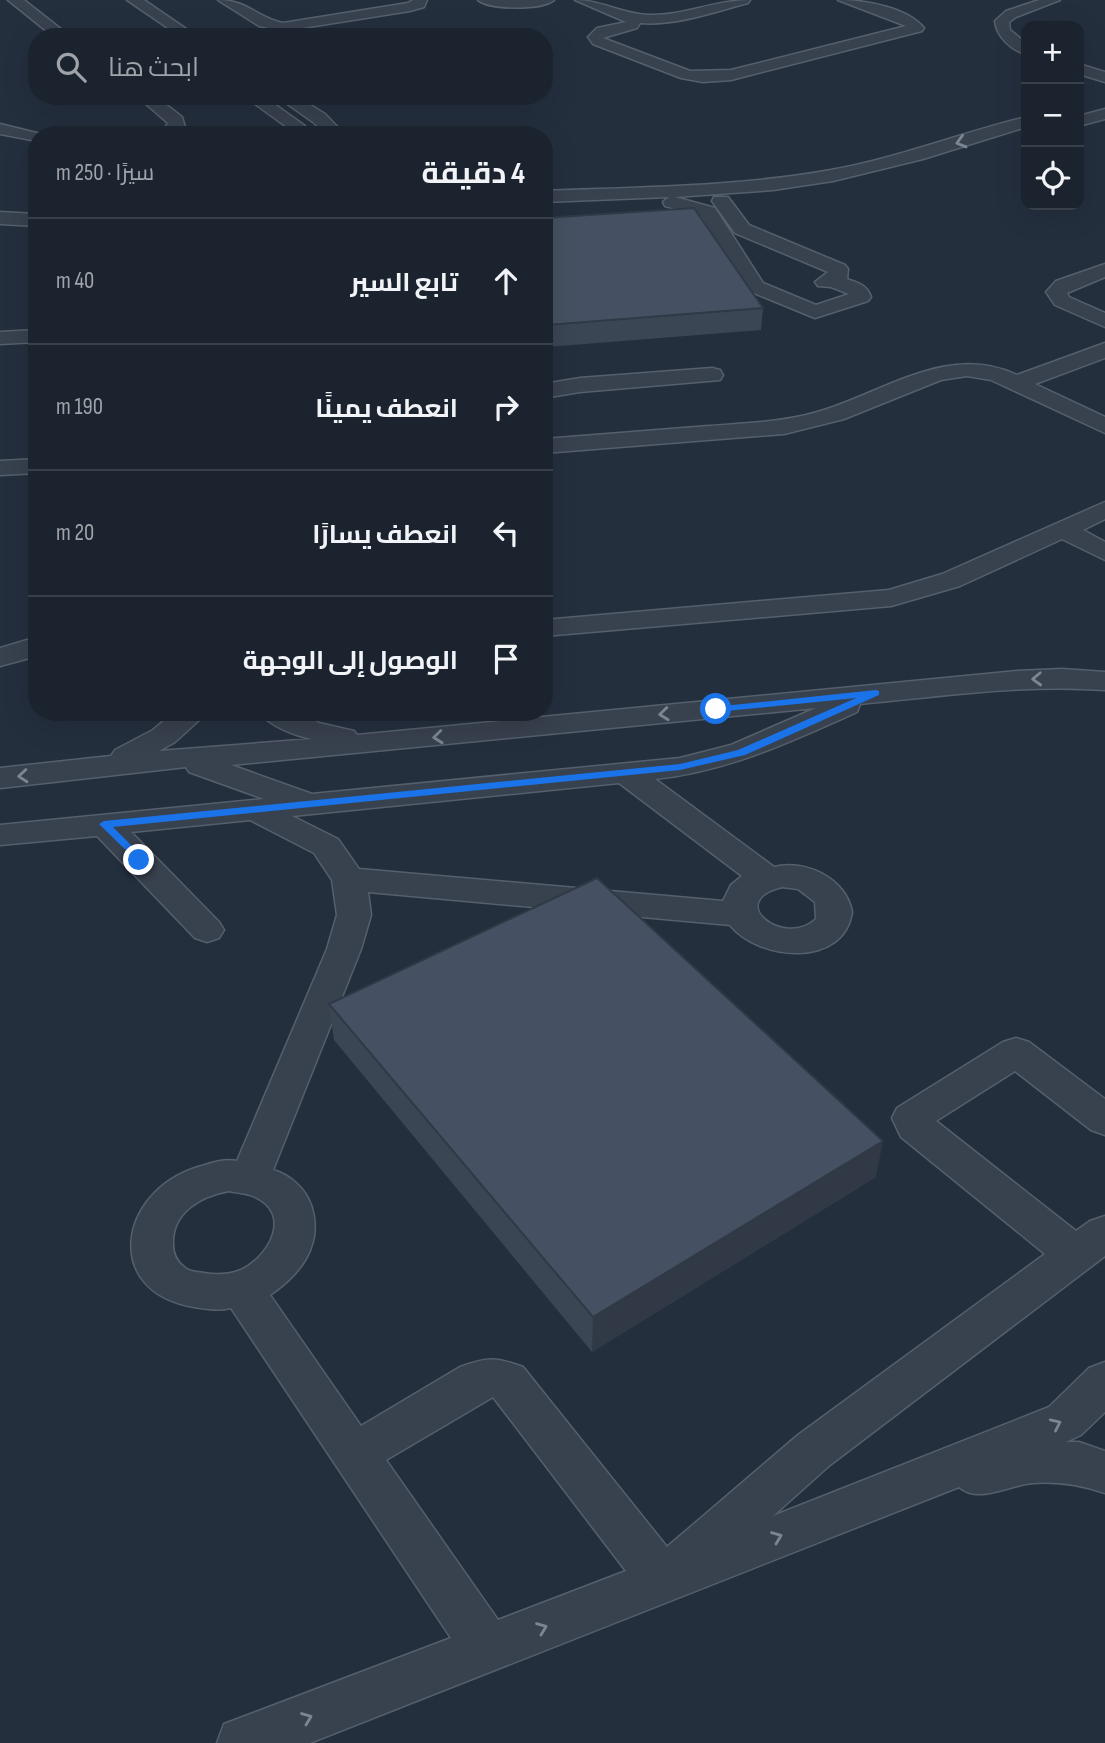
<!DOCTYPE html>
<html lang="ar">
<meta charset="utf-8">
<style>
body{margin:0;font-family:"Sofia Sans Condensed",Cairo,sans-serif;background:#242b36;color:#f1f3f6;direction:rtl}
.controls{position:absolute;right:21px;top:21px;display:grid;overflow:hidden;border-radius:14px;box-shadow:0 7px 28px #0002}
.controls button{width:63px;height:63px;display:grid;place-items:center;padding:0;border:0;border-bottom:2px solid #39404a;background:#1b232e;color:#f1f3f6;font:35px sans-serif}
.stop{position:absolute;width:21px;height:21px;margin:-16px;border:5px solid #1a73e8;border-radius:50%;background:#fff}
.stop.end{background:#1a73e8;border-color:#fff;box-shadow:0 2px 7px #0008}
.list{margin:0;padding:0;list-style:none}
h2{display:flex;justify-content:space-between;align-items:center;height:91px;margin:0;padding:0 28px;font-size:30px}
h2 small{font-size:23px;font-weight:400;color:#a0a4aa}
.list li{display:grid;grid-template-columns:46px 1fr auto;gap:21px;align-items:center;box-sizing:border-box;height:126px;padding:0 28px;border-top:2px solid #39404a}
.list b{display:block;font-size:26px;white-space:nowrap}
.list em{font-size:23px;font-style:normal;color:#a0a4aa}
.icon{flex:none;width:38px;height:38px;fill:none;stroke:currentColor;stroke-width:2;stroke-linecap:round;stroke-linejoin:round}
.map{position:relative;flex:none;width:1105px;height:1743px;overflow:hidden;direction:ltr}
.search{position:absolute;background:#1b232e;box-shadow:0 7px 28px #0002;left:28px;top:28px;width:525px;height:77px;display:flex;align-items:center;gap:18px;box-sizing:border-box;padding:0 24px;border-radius:28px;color:#a0a4aa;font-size:26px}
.panel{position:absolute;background:#1b232e;box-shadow:0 7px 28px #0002;left:28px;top:126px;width:525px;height:595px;border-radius:28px;direction:rtl}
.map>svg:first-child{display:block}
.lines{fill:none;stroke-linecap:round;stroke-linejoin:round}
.minor-casing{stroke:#565f6c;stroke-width:3}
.minor{fill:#38414e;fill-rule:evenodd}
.wall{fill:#3b4654}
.shaded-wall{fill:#303945}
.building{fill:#455162;stroke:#303945;stroke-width:2}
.oneway{stroke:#7c8592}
.route{fill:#1a73e8}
</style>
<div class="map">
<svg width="1105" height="1743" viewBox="0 0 1105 1743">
<rect width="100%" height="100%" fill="#242f3e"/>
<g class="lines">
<defs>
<path id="minor" d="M8,0H24L71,37H54Z
M127,0H144L198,37H181Z
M218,0C247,0 256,17 283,23L408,3L413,0H427L424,7L410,11L283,31L259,26Z
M478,0H554C542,10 490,10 478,0Z
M575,0C601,0 622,14 649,15C683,16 715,0 750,0L748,3C713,12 677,26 640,23L637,28L603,38L690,71L731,70L906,26L838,0C864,0 907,7 924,28L922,31L731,80L703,82L681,78L593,44L588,37L597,28L626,22Z
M1039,0H1060L1016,17L1009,22L1010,30L1026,43V54C1012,51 996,36 995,21L1006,11Z
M1079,64L1105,72V82L1079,74Z
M137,96H155L182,117L185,127L178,135H160L168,123Z
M244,96H263L305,126L303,130H291Z
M276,96H296L325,114L345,135H327L313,122Z
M1105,109V119L1079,126V116Z
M1026,117V127L923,159L833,181L773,190L675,197L715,208L763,283L816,305L849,294L831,287L818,286L815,282L828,272L735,233L712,201L714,197H728L749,225L845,265L848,269L847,279C858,283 867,285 871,297L868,301L815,318L749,291L701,216L665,206L663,202L669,197L544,202V191C640,187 736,187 831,170C898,158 960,133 1026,117Z
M0,124L45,135H37V141L0,134Z
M0,212L37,214V226L0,224Z
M1105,264V277L1067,293L1069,297L1105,313V327L1055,305L1046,292L1056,281Z
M37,330V342L0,344V332Z
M1105,343V358L1035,384L1105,417V433L991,380L967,376L941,380L844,419L784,434L544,453V439C599,435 654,430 709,426C750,423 791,422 830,408C891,387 953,344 1017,375Z
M712,368L720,370L723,375L720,380L580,392L544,398V384L580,378Z
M37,459V473L0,475V461Z
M1105,502V519L1083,530L1105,542V560L1062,539L960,586L891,606L544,636V620L889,590L942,574Z
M37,637V656L0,666V648Z
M1062,669L1105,672V690C1023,684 942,696 860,704L857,712C790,742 729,771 655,779L774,867C805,859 846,878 852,912C844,968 759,961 730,925L368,892L371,915L361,949L273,1170C290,1175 305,1188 311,1205C324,1244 301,1274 270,1295L361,1426L460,1367C487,1357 496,1357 523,1367L667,1547L798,1435L1045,1254L901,1137L892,1118L897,1108L1003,1042L1016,1038L1029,1042L1105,1099V1135L1091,1130L1015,1071L936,1121L1076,1231L1090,1221L1105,1216V1256L830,1465L773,1516L1049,1407L1089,1368L1105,1362V1412L1081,1435L1066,1442H1079L1105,1451V1493C1081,1485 1059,1481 1033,1483C1009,1485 979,1504 959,1487L310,1743H217L224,1724L451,1638L231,1308C217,1311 207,1309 194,1307C103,1292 118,1194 195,1168C209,1164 223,1158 237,1161L327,949L337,915L332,880L314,853L250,820L131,832L219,922L224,930L219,938L207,942L195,938L97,836L0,845V825L264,799L189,772L186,767L0,788V768L111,756L115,750L153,730L174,712H208L175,742L159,751L312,739C296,736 269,726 259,712H298L319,723L354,731L357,735L1017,671ZM816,708L731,745L680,758L312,794L231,765ZM619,783L742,876L731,885L723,901L359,869L338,839L292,816ZM782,887L798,889L815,902L816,919C783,949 724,901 782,887ZM229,1191C237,1193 248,1193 255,1197C293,1214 269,1257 241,1270C229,1275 216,1275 204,1273C197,1272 189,1272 184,1267C176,1261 173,1254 173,1244C172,1212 201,1196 229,1191ZM493,1397L626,1571L498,1620L386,1460Z"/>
</defs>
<!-- minor casing -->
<use href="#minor" class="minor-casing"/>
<!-- minor -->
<use href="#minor" class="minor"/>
</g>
<!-- wall -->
<path class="wall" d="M544,218L763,308L761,330L547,347L544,342Z
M329,1004L876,1177L592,1352L334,1040Z"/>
<!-- shaded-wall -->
<path class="shaded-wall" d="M883,1141L876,1177L592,1352L593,1317Z"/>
<!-- building -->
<path class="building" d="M694,208L763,308L547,325L544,320V218Z
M597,878L883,1141L593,1317L329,1004Z"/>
<!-- one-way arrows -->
<defs><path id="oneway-chevron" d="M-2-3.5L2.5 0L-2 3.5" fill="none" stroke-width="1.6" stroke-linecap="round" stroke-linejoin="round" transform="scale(1.75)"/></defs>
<g class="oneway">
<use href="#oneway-chevron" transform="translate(961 142) rotate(164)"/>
<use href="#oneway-chevron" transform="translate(1037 679) rotate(178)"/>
<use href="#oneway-chevron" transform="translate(664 714) rotate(174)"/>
<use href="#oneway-chevron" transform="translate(438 737) rotate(174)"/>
<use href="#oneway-chevron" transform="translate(23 776) rotate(175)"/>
<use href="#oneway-chevron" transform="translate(1056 1424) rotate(-25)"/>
<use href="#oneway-chevron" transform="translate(777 1537) rotate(-21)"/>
<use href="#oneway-chevron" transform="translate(542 1628) rotate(-21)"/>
<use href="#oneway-chevron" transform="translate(307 1718) rotate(-21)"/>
</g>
<!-- route -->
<path class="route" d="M876,690L879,691V695L745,755L680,770L113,827L143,857V862L139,863L99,824L104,821L680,764L738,750L856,698L716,712L711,709L713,707Z"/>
</svg>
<div class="controls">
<button>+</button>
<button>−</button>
<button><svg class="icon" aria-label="locate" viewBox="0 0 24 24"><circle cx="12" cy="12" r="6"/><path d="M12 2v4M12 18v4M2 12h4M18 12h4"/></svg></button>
</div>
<div class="stop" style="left:716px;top:709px"></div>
<div class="stop end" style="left:139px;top:860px"></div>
<div class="search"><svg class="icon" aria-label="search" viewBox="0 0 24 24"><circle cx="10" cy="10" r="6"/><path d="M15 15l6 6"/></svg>ابحث هنا</div>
<section class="panel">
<h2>4 دقيقة<small>سيرًا · 250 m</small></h2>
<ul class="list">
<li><svg class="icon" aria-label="ahead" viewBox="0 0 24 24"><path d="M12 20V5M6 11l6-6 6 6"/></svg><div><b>تابع السير</b></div><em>40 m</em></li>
<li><svg class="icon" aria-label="right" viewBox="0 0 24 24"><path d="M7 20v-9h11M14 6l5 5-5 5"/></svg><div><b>انعطف يمينًا</b></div><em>190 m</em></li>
<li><svg class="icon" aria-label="left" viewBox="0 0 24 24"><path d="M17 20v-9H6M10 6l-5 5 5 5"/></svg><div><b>انعطف يسارًا</b></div><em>20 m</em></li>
<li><svg class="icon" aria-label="arrive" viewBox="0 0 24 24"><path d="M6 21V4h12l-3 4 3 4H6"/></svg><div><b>الوصول إلى الوجهة</b></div></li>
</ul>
</section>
</div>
